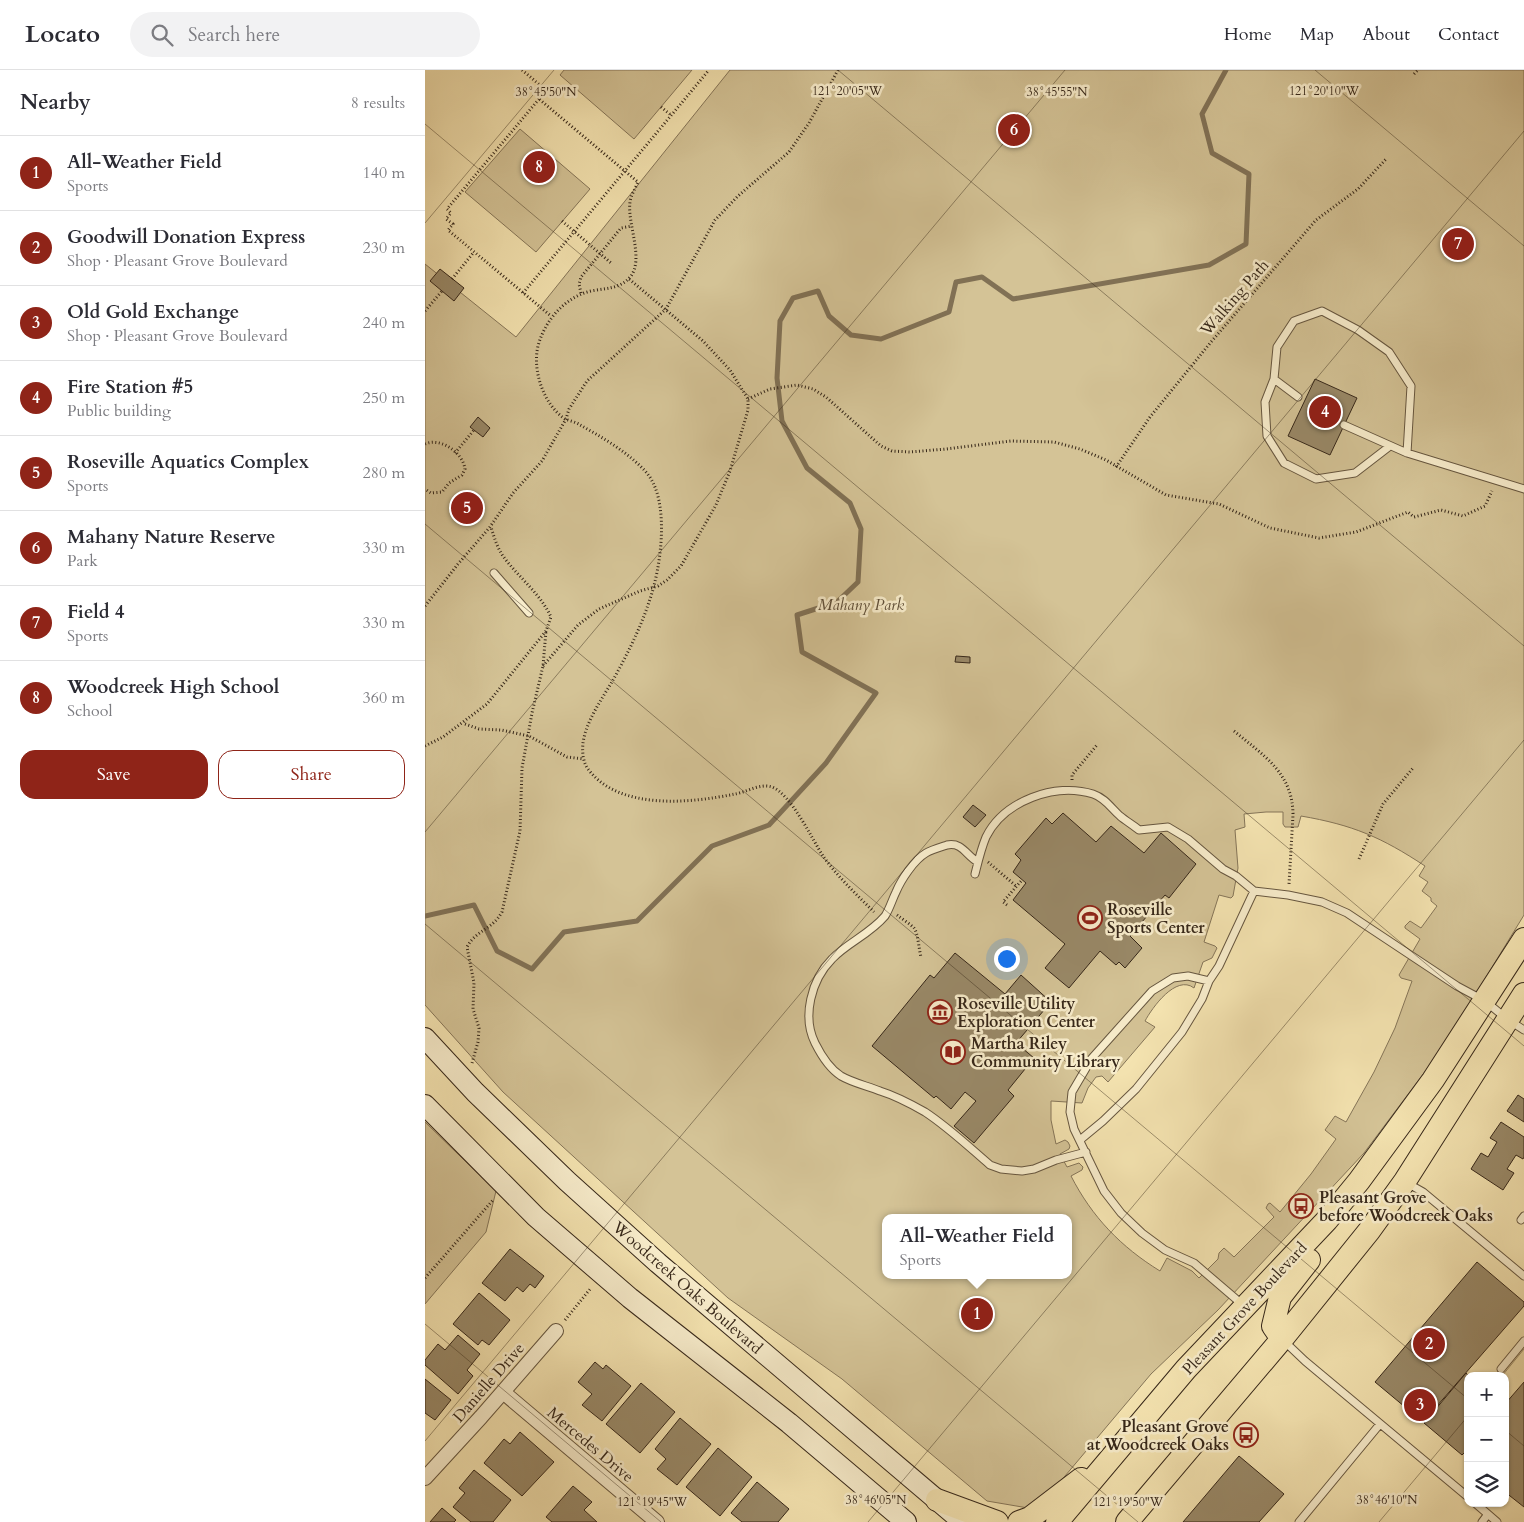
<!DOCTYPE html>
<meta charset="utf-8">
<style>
body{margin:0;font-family:Cardo,serif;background:#f2f2f3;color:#2b2b33}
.controls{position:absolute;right:15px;bottom:15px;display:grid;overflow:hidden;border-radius:10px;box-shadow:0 1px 4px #0004}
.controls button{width:45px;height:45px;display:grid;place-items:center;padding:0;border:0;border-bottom:1px solid #e1e1e2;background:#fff;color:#2b2b33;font:25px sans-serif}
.you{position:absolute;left:581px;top:888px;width:18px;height:18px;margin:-12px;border:4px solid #fff;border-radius:50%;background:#1a73e8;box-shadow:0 0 0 8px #1a73e833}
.badge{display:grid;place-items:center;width:32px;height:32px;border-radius:50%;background:#8f2418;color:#fff;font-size:16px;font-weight:700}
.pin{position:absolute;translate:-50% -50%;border:2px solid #fff;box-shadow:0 1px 5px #0006}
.popup{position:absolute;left:457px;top:1144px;width:190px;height:65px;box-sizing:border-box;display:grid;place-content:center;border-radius:10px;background:#fff;filter:drop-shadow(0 1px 4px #0005);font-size:16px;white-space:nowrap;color:#7c7c81}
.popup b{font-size:19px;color:#2b2b33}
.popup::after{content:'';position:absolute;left:50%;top:100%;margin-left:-10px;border:10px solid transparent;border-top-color:#fff}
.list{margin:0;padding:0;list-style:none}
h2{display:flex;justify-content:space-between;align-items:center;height:65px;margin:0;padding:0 20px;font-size:21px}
h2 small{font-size:16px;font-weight:400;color:#7c7c81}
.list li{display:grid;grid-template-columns:32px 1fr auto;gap:15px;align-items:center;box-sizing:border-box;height:75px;padding:0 20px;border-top:1px solid #e1e1e2}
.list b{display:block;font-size:19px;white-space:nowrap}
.list p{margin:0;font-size:16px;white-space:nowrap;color:#7c7c81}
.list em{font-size:16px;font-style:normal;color:#7c7c81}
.actions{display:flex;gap:10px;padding:15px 20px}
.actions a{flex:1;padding:11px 0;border:1px solid #8f2418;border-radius:15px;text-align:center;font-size:18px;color:#8f2418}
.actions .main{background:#8f2418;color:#fff}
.icon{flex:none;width:28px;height:28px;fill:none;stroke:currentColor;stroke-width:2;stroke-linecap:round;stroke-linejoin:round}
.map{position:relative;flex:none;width:1099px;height:1452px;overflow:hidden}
header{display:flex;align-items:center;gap:30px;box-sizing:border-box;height:70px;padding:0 25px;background:#fff;border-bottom:1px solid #e1e1e2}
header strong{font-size:24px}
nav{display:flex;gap:28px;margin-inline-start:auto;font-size:18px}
.search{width:350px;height:45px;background:#f2f2f3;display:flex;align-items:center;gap:12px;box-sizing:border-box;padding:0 18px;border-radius:28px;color:#7c7c81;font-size:19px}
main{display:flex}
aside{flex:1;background:#fff}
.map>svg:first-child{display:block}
.green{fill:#d4c396;stroke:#857558;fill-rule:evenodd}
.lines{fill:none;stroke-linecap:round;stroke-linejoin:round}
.stream{stroke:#817155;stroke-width:5}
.building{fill:#998968;stroke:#362719}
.lane-casing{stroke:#66563f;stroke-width:9}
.street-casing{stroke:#66563f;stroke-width:16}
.secondary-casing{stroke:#362719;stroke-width:22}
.primary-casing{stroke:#362719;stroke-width:24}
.path{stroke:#362719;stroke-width:3;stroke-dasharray:1 2.5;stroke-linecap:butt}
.lane{stroke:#f8edcc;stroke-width:7}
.street{stroke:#f8edcc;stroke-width:14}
.secondary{stroke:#f8edcc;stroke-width:20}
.primary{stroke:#f4e3b0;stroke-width:22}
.ticks{fill:none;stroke:#362719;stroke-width:1;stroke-opacity:0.45}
.labels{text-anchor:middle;stroke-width:5;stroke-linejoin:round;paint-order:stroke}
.street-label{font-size:16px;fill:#362719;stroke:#f8edcc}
.park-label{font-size:16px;font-style:italic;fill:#5e4e38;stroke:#f8edcc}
.poi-label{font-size:16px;font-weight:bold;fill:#362719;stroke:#f8edcc;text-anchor:start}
.ticks-label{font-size:12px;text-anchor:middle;fill:#362719;stroke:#f8edcc;stroke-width:5;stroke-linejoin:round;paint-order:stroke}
</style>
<header>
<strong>Locato</strong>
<div class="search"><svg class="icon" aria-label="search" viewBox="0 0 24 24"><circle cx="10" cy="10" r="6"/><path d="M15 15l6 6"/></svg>Search here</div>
<nav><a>Home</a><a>Map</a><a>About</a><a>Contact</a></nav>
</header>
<main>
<aside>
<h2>Nearby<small>8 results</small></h2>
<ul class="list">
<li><span class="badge">1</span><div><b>All-Weather Field</b><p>Sports</p></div><em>140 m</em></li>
<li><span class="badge">2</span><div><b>Goodwill Donation Express</b><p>Shop · Pleasant Grove Boulevard</p></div><em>230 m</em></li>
<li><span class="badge">3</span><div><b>Old Gold Exchange</b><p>Shop · Pleasant Grove Boulevard</p></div><em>240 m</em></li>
<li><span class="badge">4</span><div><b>Fire Station #5</b><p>Public building</p></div><em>250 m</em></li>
<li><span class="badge">5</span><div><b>Roseville Aquatics Complex</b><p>Sports</p></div><em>280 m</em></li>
<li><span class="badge">6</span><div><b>Mahany Nature Reserve</b><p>Park</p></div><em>330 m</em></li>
<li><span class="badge">7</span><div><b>Field 4</b><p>Sports</p></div><em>330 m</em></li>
<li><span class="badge">8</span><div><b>Woodcreek High School</b><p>School</p></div><em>360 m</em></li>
</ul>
<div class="actions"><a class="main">Save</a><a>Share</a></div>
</aside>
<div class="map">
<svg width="1099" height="1452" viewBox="0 0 1099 1452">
<rect width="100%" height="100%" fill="#f4e3b0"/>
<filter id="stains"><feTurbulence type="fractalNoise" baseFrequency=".004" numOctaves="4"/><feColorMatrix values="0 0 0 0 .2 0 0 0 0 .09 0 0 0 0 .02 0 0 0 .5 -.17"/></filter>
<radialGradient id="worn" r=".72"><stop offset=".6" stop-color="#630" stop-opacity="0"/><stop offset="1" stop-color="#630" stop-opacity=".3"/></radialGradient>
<!-- green -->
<path class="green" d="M139,0H267L209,69L135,5Z
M305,0H1099V845L1017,979L939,1083L793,1240L726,1304L624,1425L603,1438L562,1431L417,1309L303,1228L78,1022L0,935V194L91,267ZM841,742H858V754L860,757H873L876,746C928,755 956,767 1000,796L994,806L1003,812L997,821L1006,828V831L1012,836L996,858L985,851L980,856V858L995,869L974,905L976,908L987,911L970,958L949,1002L921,1052L910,1046L900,1060L911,1069L886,1104L855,1142L845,1133L843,1134L841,1138L849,1147L809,1187L799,1178L794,1183L793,1189L774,1208L767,1201L742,1188L735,1201C696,1177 667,1147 646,1106L657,1100L658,1097L654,1093L642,1097L635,1084L644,1079L645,1076L643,1072L640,1070L631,1074L626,1050V1031L657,1033L663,1018L671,1007L677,1006L683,1012L730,957L720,951C727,938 751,904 769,918L778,892L787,888L792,878L790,876L779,872L794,825L806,828L808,826L813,798L810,760L820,757L819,744ZM461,1148H643V1205H461Z
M95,59L165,119L111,182L40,122Z
M0,1052L71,1121L61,1162L0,1234Z"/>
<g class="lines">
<!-- stream -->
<path class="stream" d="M0,846L49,835L72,881L107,899L139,862L212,851L287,776L344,755L401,693L451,623L377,582L372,545L412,532L433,512L436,459L425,433L382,398L357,351L352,308L355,251L368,228L393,221L404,246L426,265L456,269L524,242L531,212L557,207L588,229L784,195L821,174L824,104L787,83L777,44L801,0"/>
</g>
<!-- building -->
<path class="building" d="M15,199L39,218L29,231L5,211Z
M890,309L932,328L905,385L863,366Z
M53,347L65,358L58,367L45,357Z
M531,586L545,587V593L530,592Z
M548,735L561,745L550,757L538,747Z
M638,743L671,772L686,756L719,783L736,763L771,794L744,828L740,825L705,866L717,878L700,898L694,892L691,895L675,881L644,918L620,898L640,874L588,830L601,813L588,802L596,790L590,784L621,748L627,754Z
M530,883L580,924L596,905L626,932L591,973L609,988L583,1020L589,1026L549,1073L529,1056L551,1031L540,1022L526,1039L511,1026L509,1028L447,976L505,905L509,908Z
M1093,1025L1099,1029V1052L1082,1041Z
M1076,1052L1099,1067V1087L1098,1089L1091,1085L1082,1099L1089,1103L1078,1120L1046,1099L1056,1083L1063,1087L1072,1072L1065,1068Z
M85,1179L119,1206L110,1218L105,1214L98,1222L92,1217L80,1231L57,1213Z
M1052,1192L1099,1232V1236L998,1352L950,1312Z
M54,1223L85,1250L64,1275L57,1270L53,1275L28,1254Z
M33,1265L55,1284L42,1300L48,1306L33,1324L0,1295V1290L13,1274L20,1280Z
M170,1292L178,1299L181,1295L206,1316L177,1351L157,1335L167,1324L153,1312Z
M1041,1303L1044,1306L1043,1379L1037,1385L999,1353Z
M0,1309L26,1330L10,1350L0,1343Z
M1099,1312V1437L1080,1422V1334Z
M216,1313L250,1342L215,1383L181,1354Z
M255,1348L286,1374L252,1415L232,1399L241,1389L230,1379Z
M95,1362L129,1392L97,1426L59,1393L79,1369L85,1374Z
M293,1378L327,1407L295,1446L261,1417Z
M814,1386L859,1424L834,1452H758Z
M49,1400L86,1430L68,1452H46L28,1437L40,1423L34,1418Z
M332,1412L364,1439L353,1452H317L306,1443Z
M148,1416L167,1432L159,1440L172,1452H127L121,1447Z
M17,1438L31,1450L29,1452H5Z"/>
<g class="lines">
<defs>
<path id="lane" d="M849,309L840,332L842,366L859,393L891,409L930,403L965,376
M873,327L849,309L852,277L869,251L897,241L933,260L964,282L986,316L982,383
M919,355L982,383L1099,419
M69,503L104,543
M553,792C541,786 538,772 522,775C516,777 506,780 501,783C489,790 476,810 471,822C467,830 465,838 460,846C445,864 422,873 407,889C386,910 377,947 390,973C396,985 405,999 416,1006C428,1013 443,1016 455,1021C471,1026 486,1034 500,1042C523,1057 544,1077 565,1095L576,1099L597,1101L609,1099L631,1090L661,1082
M550,804C553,792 556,779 561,767C579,731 630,712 668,724C680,728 686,738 695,746C701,751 708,755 714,760L743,757L763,769L798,799L811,806L829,821L863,825L897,832L922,843L1032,916L1060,931L1082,949L1099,960
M784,911L763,906L748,908L727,921L667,988L647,1022L645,1042L649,1059L679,1121L696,1143L717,1163L740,1180L769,1193L818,1235
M655,1070L678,1051L711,1019L757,962L777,929L784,911L794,896L829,821
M982,1113L998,1122L1099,1206
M1096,1150L1099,1146
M859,1271L880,1291L1043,1427
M1076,1299L1099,1271
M1050,1433L1072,1452
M874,1452L955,1354
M1057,1452L1063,1444"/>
<path id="street" d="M78,1322L232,1452
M0,1408L56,1347L131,1261"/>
<path id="secondary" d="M0,968L50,1022L142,1111L233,1193L538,1452
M0,1035L111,1147L205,1228L364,1353L481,1452"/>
<path id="primary" d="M857,1269L848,1256L855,1227L884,1190
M512,1430L572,1452
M594,1452L605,1448L656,1409
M632,1452L761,1299L902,1150L934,1111L1008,1010L1099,869
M702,1452L857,1269L944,1161L980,1111L1099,924"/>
</defs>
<!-- lane casing -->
<use href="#lane" class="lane-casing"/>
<!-- street casing -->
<use href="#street" class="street-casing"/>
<!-- secondary casing -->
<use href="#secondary" class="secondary-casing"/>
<!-- primary casing -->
<use href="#primary" class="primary-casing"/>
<!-- path -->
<path class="path" d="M97,0L116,16L114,19L116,21L114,24L116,26L114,29L213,112C210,119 206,125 205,132C202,153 219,188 206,206C196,219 181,218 166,221C140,227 120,250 113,276C107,301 119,335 140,349C145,351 151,352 155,355C177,367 204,383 221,402C246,430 236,499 224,532C215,559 202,585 188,610C177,629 161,651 158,673C157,682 158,692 163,699C194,741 266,733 310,724C322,722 335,713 347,717C366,724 387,769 398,786C412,806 431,824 449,842
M989,4L993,0
M114,29L22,139L26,143L21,149L28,154L23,160L126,246
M236,37L246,45
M137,151L186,193
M27,209L49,182
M98,223L284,0
M156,223L154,214L156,207L196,158L207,156
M0,241L17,221
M323,329L345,319L372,315L388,319L401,327L456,376L467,381L485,382L521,379L586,371L629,372L655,379L681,390L741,425L794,434L845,458L894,468L931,462L983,442L989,447L1016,440L1038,446L1060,436L1067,421
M0,374C16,367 38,383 40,399L37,405L24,413L17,422L6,423L0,419
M30,383L49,360
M691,397L725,347L786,272L891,150L933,119L962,88
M0,536L33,494L65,457L88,423L117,391L141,349L144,339L162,311L241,239L290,150L313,126L364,82L384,53L413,0
M118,596L153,555L174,539L215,521L233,516L242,510L256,496L291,435L305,401L323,340V329L305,300L278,271L204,209
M40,654L54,659L76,660L104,666L142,687L159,689
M809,661C838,685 868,703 868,745L864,814
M0,676L18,667L62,634L121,561L126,547C115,523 93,507 78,486C72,477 69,467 66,457
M647,710V705L672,675
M934,789L958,734L988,698
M563,792L591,816
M582,835L578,832L597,810
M472,845C477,849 484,853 489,858C493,863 494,880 496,887
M47,993L53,972L54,958L48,939L49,913L42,877C51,860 67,860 77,842L95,761L97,698L107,643L118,596L121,561
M0,1208L68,1130
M140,1250L166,1218"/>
<!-- lane -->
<use href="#lane" class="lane"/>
<!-- street -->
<use href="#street" class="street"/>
<!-- secondary -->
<use href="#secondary" class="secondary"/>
<!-- primary -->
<use href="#primary" class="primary"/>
</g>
<!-- ticks -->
<path class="ticks" d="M413,0L1099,576M890,0L1099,176M0,54L1099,976M0,153L129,0M0,454L1043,1329M0,762L640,0M0,854L713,1452M0,1254L236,1452M1077,1306L1099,1279M1080,1360L1099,1376M0,1371L1099,61M443,1452L1099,670M954,1452L1043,1346"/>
<!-- icons -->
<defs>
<symbol id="stadium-ring" viewBox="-11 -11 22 22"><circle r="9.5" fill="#f8edcc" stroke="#8f2418" stroke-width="1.5"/><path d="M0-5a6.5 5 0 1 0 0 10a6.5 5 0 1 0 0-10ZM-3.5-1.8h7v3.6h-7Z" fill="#8f2418"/></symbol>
<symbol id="museum-ring" viewBox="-11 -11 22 22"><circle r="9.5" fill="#f8edcc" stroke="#8f2418" stroke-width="1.5"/><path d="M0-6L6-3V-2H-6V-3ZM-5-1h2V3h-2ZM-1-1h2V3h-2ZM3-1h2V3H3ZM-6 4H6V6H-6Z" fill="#8f2418"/></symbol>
<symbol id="library-ring" viewBox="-11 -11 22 22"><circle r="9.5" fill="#f8edcc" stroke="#8f2418" stroke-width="1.5"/><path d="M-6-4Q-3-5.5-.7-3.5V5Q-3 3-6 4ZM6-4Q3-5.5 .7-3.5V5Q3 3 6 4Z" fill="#8f2418"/></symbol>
<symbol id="bus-ring" viewBox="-11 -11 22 22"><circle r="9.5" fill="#f8edcc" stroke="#8f2418" stroke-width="1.5"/><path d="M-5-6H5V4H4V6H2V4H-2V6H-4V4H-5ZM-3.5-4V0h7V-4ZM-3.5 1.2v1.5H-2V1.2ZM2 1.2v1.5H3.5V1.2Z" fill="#8f2418"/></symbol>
</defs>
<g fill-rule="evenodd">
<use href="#stadium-ring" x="651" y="834" width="28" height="28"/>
<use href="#museum-ring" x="501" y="928" width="28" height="28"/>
<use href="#library-ring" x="514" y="968" width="28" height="28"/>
<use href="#bus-ring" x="862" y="1122" width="28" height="28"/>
<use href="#bus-ring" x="807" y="1351" width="28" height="28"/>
</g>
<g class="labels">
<!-- street labels -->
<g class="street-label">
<text transform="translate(809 227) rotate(-49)" y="6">Walking Path</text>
<text transform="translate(263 1217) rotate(41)" y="6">Woodcreek Oaks Boulevard</text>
<text transform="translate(819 1238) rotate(-47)" y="6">Pleasant Grove Boulevard</text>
<text transform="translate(63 1312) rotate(-49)" y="6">Danielle Drive</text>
<text transform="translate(166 1374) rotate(40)" y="6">Mercedes Drive</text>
</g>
<!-- park labels -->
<g class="park-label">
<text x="436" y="540">Mahany Park</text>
</g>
<!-- poi labels -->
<g class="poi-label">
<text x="682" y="845">Roseville<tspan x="682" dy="18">Sports Center</tspan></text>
<text x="532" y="939">Roseville Utility<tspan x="532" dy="18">Exploration Center</tspan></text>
<text x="546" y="979">Martha Riley<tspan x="546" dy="18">Community Library</tspan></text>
<text x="894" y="1133">Pleasant Grove<tspan x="894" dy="18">before Woodcreek Oaks</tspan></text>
<text x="804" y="1362" text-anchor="end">Pleasant Grove<tspan x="804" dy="18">at Woodcreek Oaks</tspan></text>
</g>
</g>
<g class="ticks-label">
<text x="422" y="25">121°20'05"W</text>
<text x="899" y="25">121°20'10"W</text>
<text x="121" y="26">38°45'50"N</text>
<text x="632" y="26">38°45'55"N</text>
<text x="451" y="1434">38°46'05"N</text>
<text x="962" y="1434">38°46'10"N</text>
<text x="227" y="1436">121°19'45"W</text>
<text x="703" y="1436">121°19'50"W</text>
</g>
<rect width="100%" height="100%" filter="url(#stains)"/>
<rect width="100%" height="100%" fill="url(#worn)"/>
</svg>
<div class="controls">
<button>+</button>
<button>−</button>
<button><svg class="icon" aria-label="layers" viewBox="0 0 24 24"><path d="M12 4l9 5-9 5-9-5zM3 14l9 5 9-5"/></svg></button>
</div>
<div class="you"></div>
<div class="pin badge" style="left:552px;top:1244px">1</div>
<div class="popup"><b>All-Weather Field</b>Sports</div>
<div class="pin badge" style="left:1004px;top:1274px">2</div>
<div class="pin badge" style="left:995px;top:1335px">3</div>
<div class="pin badge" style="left:900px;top:342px">4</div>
<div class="pin badge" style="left:42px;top:438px">5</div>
<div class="pin badge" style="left:589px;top:60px">6</div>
<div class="pin badge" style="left:1033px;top:174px">7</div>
<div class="pin badge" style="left:114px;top:97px">8</div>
</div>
</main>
